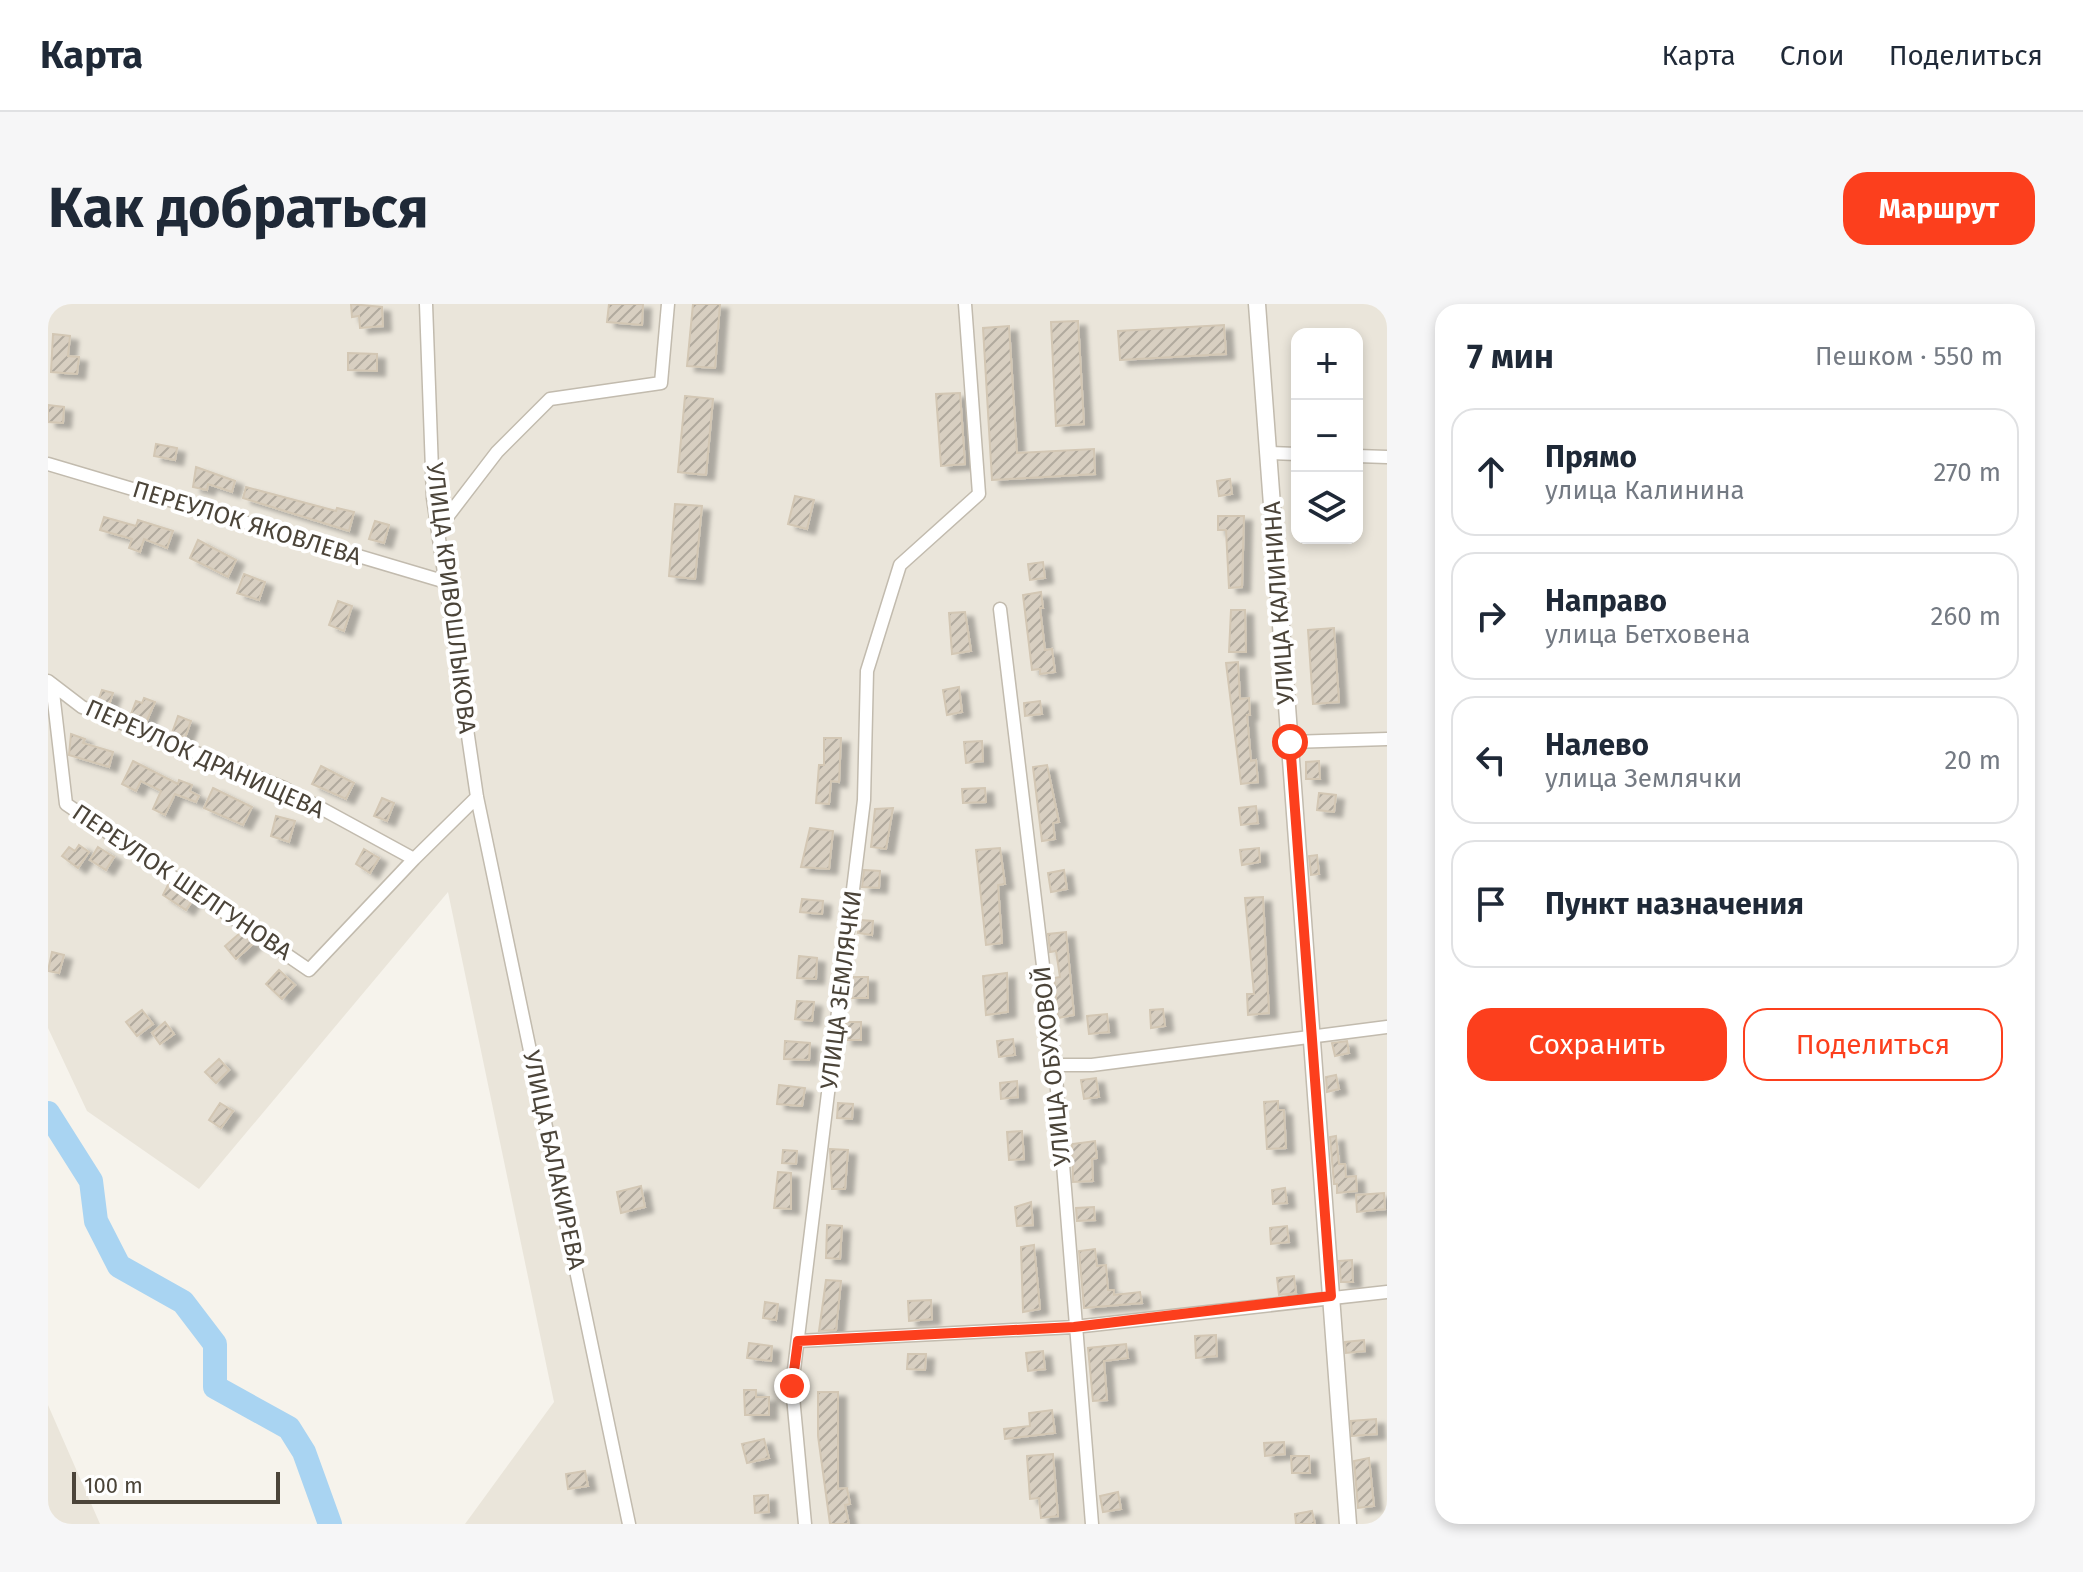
<!DOCTYPE html>
<html lang="ru">
<meta charset="utf-8">
<style>
body{margin:0;font-family:"Fira Sans",sans-serif;background:#f6f6f7;color:#1f2937}
.controls{position:absolute;right:24px;top:24px;display:grid;overflow:hidden;border-radius:16px;box-shadow:0 4px 12px #0003}
.controls button{width:72px;height:72px;display:grid;place-items:center;padding:0;border:0;border-bottom:2px solid #e0e1e3;background:#fff;color:#1f2937;font:40px sans-serif}
.scale{position:absolute;left:24px;bottom:20px;width:208px;box-sizing:border-box;padding-left:8px;border:4px solid #4b4439;border-top:0;font-size:22px;line-height:28px;white-space:nowrap;color:#4b4439;-webkit-text-stroke:6px #fff;paint-order:stroke}
.stop{position:absolute;width:24px;height:24px;margin:-18px;border:6px solid #fc3f1d;border-radius:50%;background:#fff}
.stop.end{background:#fc3f1d;border-color:#fff;box-shadow:0 2px 8px #0008}
.list{margin:0;padding:0;list-style:none}
h2{display:flex;justify-content:space-between;align-items:center;height:104px;margin:0;padding:0 32px;font-size:34px}
h2 small{font-size:26px;font-weight:400;color:#747a83}
.list li{display:grid;grid-template-columns:52px 1fr auto;gap:24px;align-items:center;box-sizing:border-box;height:128px;margin:0 16px 16px;padding:0 16px;border:2px solid #e0e1e3;border-radius:24px}
.list b{display:block;font-size:30px;white-space:nowrap}
.list p{margin:0;font-size:26px;white-space:nowrap;color:#747a83}
.list em{font-size:26px;font-style:normal;color:#747a83}
.actions{display:flex;gap:16px;padding:24px 32px}
.actions a{flex:1;padding:18px 0;border:2px solid #fc3f1d;border-radius:24px;text-align:center;font-size:28px;color:#fc3f1d}
.actions .main{background:#fc3f1d;color:#fff}
.icon{flex:none;width:44px;height:44px;fill:none;stroke:currentColor;stroke-width:2;stroke-linecap:round;stroke-linejoin:round}
.map{position:relative;flex:none;width:1339px;height:1220px;overflow:hidden;border-radius:24px}
header{display:flex;align-items:center;gap:48px;box-sizing:border-box;height:112px;padding:0 40px;background:#fff;border-bottom:2px solid #e0e1e3}
header strong{font-size:38px}
nav{display:flex;gap:44px;margin-inline-start:auto;font-size:28px}
.intro{display:flex;align-items:center;justify-content:space-between;box-sizing:border-box;height:192px;padding:0 48px}
h1{margin:0;font-size:56px}
.button{padding:20px 36px;border-radius:24px;background:#fc3f1d;color:#fff;font-size:28px;font-weight:700}
main{display:flex;gap:48px;padding:0 48px}
aside{flex:1;background:#fff;border-radius:24px;box-shadow:0 4px 12px #0003}
.map>svg:first-child{display:block}
.residential{fill:#eae5da;fill-rule:evenodd}
.lines{fill:none;stroke-linecap:round;stroke-linejoin:round}
.river{stroke:#a9d4f2;stroke-width:24}
.building{fill:url(#building-hatch);stroke:#d3c7b4;stroke-width:2;filter:url(#shadow)}
.minor-casing{stroke:#c2bbae;stroke-width:15}
.tertiary-casing{stroke:#c2bbae;stroke-width:19}
.minor{stroke:#fff;stroke-width:12}
.tertiary{stroke:#fff;stroke-width:16}
.route{stroke:#fc3f1d;stroke-width:10}
.labels{text-anchor:middle;stroke-width:8;stroke-linejoin:round;paint-order:stroke}
.street-label{font-size:24px;fill:#4b4439;stroke:#fff}
</style>
<header>
<strong>Карта</strong>
<nav><a>Карта</a><a>Слои</a><a>Поделиться</a></nav>
</header>
<div class="intro"><h1>Как добраться</h1><a class="button">Маршрут</a></div>
<main>
<div class="map">
<svg width="1339" height="1220" viewBox="0 0 1339 1220">
<defs>
<pattern id="building-hatch" width="6" height="6" patternUnits="userSpaceOnUse" patternTransform="scale(2)"><rect width="6" height="6" fill="#d8cfc1"/><path d="M-1 1l2-2M0 6l6-6M5 7l2-2" fill="none" stroke="#b1aa9e"/></pattern>
<filter id="shadow"><feDropShadow dx="8" dy="5" stdDeviation="2" flood-color="#0004"/></filter>
</defs>
<rect width="100%" height="100%" fill="#f6f3ec"/>
<!-- residential -->
<path class="residential" d="M0,0H1339V1220H417L506,1098L400,588L151,885L39,807L0,724ZM1249,30H1309V234H1249Z
M0,1101L52,1220H0Z"/>
<g class="lines">
<!-- river -->
<path class="river" d="M0,809L43,877L48,917L71,962L135,998L167,1040V1083L241,1124L256,1148L282,1220"/>
</g>
<!-- building -->
<path class="building" d="M303,0L334,3L335,22L312,24L311,12L304,13Z
M561,0H595L594,21L559,18Z
M645,0H672L667,64L639,62Z
M1030,17L1036,120L1008,122L1003,18Z
M1176,21L1178,50L1072,56L1070,27Z
M961,22L969,149L1046,145L1047,170L944,176L935,24Z
M5,30L22,32L20,52L31,53L29,70L3,68Z
M300,49L329,50V67L300,66Z
M912,89L917,160L893,162L888,90Z
M637,92L665,95L658,171L630,168Z
M0,101L16,103L15,119L0,118Z
M108,140L129,144L127,156L106,152Z
M148,163L187,177L184,188L160,180L159,186L145,183Z
M1182,175L1184,190L1171,192L1169,177Z
M198,183L288,207L289,204L306,208L301,227L195,194Z
M747,192L766,196L759,225L740,220Z
M627,200L654,202L647,275L621,272Z
M1170,212H1196L1194,283L1181,284L1178,226H1170Z
M56,213L88,222L90,216L125,227L119,244L96,235L92,248L81,244L84,235L52,226Z
M327,217L341,221L336,239L321,235Z
M150,236L188,256L180,273L142,254Z
M995,258L997,274L982,276L980,260Z
M196,270L217,278L211,296L189,289Z
M993,288L995,304H992L997,346L1004,345L1007,368L992,370V365L984,366L975,291Z
M290,297L304,302L296,327L281,321Z
M1183,306H1197L1198,348H1181Z
M917,308L923,347L904,350L901,309Z
M1286,324L1291,398L1265,400L1260,326Z
M1190,358L1192,395L1201,394L1202,411H1199L1203,457L1208,456L1210,478L1193,480L1178,359Z
M911,383L914,408L899,411L895,386Z
M54,386L65,389L60,404L49,400Z
M96,394L107,398L98,419L82,413L88,397L94,399Z
M992,397L994,410L977,412L976,399Z
M130,412L143,417L137,434L124,429Z
M23,430L37,435L35,439L65,448L61,463L21,451Z
M776,434H793L791,478L783,477L781,500L768,499L771,461H776Z
M934,437L935,457L918,459L916,438Z
M85,457L130,480L131,476L144,481L142,487L151,492L148,498L127,490L117,511L105,505L113,487L93,477L88,487L74,480Z
M1271,457L1272,475H1258V458Z
M999,461L1011,518L1005,519L1007,535L994,537L985,463Z
M273,462L306,479L298,495L264,480Z
M165,484L204,503L195,521L156,504Z
M937,484L938,498L915,499L914,485Z
M1271,489L1288,491L1286,508L1269,506Z
M334,494L346,499L339,517L326,512Z
M1208,502L1210,519L1193,521L1191,504Z
M845,504L838,545L823,543L827,505Z
M228,512L247,517L241,538L223,532Z
M762,524L785,527L781,565L753,563Z
M31,541L41,548L30,564L14,552L21,543L27,547Z
M50,543L66,553L58,566L42,556Z
M952,544L957,580L950,581L954,639L938,641L928,546Z
M1211,544L1212,558L1194,561L1192,546Z
M316,545L331,554L322,569L308,560Z
M1269,551L1271,570L1263,571L1261,552Z
M816,566L832,567L831,584L814,583Z
M1016,566L1019,585L1003,588L1000,569Z
M120,581L144,597L138,606L115,591Z
M1215,593L1221,709L1200,711L1199,690H1206L1197,594Z
M754,595L775,597L774,610L752,608Z
M812,616L825,617L824,631L810,629Z
M1018,628L1026,711L1010,714L1006,674L1012,673L1008,647L1002,648L1000,630Z
M192,629L206,639L188,655L177,642Z
M4,648L16,651L11,669L0,667Z
M751,652L769,654L768,675L749,674Z
M231,666L247,681L234,695L218,680Z
M959,669L960,708L938,711L935,672Z
M803,673H820V694H801Z
M749,697L766,698L764,717L747,715Z
M1115,705L1117,722L1103,724L1102,706Z
M94,706L105,720L89,732L78,718Z
M1059,710L1061,728L1041,730L1039,712Z
M117,718L126,730L112,740L104,729Z
M798,718H813V736H796Z
M965,735L967,751L951,753L949,737Z
M737,737L762,739L761,756L736,755Z
M1299,737L1301,749L1287,752L1284,739Z
M171,755L181,766L168,779L157,768Z
M1288,771L1291,785L1279,788L1278,773Z
M1048,774L1051,793L1036,795L1033,776Z
M969,777L970,793L953,795L952,779Z
M731,781L757,784L754,802L729,800Z
M1230,797V806H1236L1238,844L1219,845L1216,798Z
M172,799L185,807L173,824L161,816Z
M790,799L805,800L804,815L789,814Z
M974,827L976,855L961,856L959,828Z
M1288,832L1291,860H1297L1298,873L1308,872L1309,887L1289,889V880H1286L1282,833Z
M1047,837L1049,854L1044,855L1045,877L1025,878L1024,840Z
M782,845L800,846L797,885H784Z
M735,846L749,847L748,860L734,859Z
M730,868L743,869V905L726,904Z
M593,882L597,903L573,909L569,888Z
M1237,884L1239,899L1225,900L1224,886Z
M1336,889L1337,905L1309,908L1308,891Z
M983,898L985,921L969,922L967,903Z
M1046,903L1047,916L1029,917L1028,904Z
M779,921L794,922L792,955L778,954Z
M1239,922L1241,938L1223,940L1222,924Z
M986,941L992,1005L975,1008L973,943Z
M1047,945L1049,962L1058,961L1060,986H1066V991L1092,988L1094,999L1036,1004L1031,947Z
M1304,956L1305,978H1293L1291,957Z
M1246,972L1248,989L1231,991L1229,974Z
M778,976L793,977L788,1026L771,1027Z
M883,996L884,1015L861,1017L860,997Z
M717,998L730,1000L728,1016L715,1014Z
M1168,1031L1169,1052L1148,1054L1147,1032Z
M1316,1036L1317,1047L1298,1049L1297,1038Z
M701,1039L724,1042L723,1057L699,1054Z
M1078,1040L1080,1054L1056,1057L1059,1096L1045,1097L1040,1044Z
M995,1047L997,1065L980,1067L978,1049Z
M860,1050H878L877,1066L859,1065Z
M696,1086H708V1093H721V1111H697Z
M770,1088H790V1185L799,1184L802,1200L797,1201L801,1220H782L770,1132Z
M1004,1106L1007,1129L957,1135L956,1125L982,1122L981,1109Z
M1328,1115L1329,1130L1304,1132L1303,1117Z
M716,1135L721,1154L699,1159L694,1140Z
M1236,1138L1237,1150L1217,1152L1216,1139Z
M1005,1150L1010,1212L993,1214L991,1194L982,1195L979,1152Z
M1243,1152H1261L1262,1169H1244Z
M1321,1154L1326,1202L1310,1204L1306,1157Z
M537,1167L540,1182L520,1185L518,1170Z
M1070,1188L1073,1205L1055,1208L1052,1192Z
M720,1191L721,1208L707,1209L706,1192Z
M1264,1207L1267,1220H1248L1247,1210Z"/>
<g class="lines">
<defs>
<path id="minor" d="M378,0L385,194L429,493L581,1220
M1220,149L1249,150
M1309,152L1339,153
M0,160L398,278
M390,225L449,148L502,95L613,79L620,0
M952,305L1007,761L1044,1220
M0,377L34,403L236,484L366,555L429,493
M4,380L18,500L261,666L366,555
M1242,438L1339,435
M1007,761H1044L1339,723
M750,1037L1026,1023L1339,988
M757,1220L744,1082L816,496L819,367L852,261L931,190L917,0"/>
<path id="tertiary" d="M1209,0L1300,1220"/>
</defs>
<!-- minor casing -->
<use href="#minor" class="minor-casing"/>
<!-- tertiary casing -->
<use href="#tertiary" class="tertiary-casing"/>
<!-- minor -->
<use href="#minor" class="minor"/>
<!-- tertiary -->
<use href="#tertiary" class="tertiary"/>
</g>
<g class="lines">
<!-- route -->
<path class="route" d="M744,1082L750,1037L1026,1023L1283,992L1242,438"/>
</g>
<g class="labels">
<!-- street labels -->
<g class="street-label">
<text transform="translate(199 219) rotate(17)" y="8">ПЕРЕУЛОК ЯКОВЛЕВА</text>
<text transform="translate(403 294) rotate(83)" y="8">УЛИЦА КРИВОШЛЫКОВА</text>
<text transform="translate(1231 299) rotate(-94)" y="8">УЛИЦА КАЛИНИНА</text>
<text transform="translate(157 455) rotate(24)" y="8">ПЕРЕУЛОК ДРАНИЩЕВА</text>
<text transform="translate(134 578) rotate(34)" y="8">ПЕРЕУЛОК ШЕЛГУНОВА</text>
<text transform="translate(793 686) rotate(-83)" y="8">УЛИЦА ЗЕМЛЯЧКИ</text>
<text transform="translate(1004 762) rotate(-96)" y="8">УЛИЦА ОБУХОВОЙ</text>
<text transform="translate(506 856) rotate(78)" y="8">УЛИЦА БАЛАКИРЕВА</text>
</g>
</g>
</svg>
<div class="controls">
<button>+</button>
<button>−</button>
<button><svg class="icon" aria-label="layers" viewBox="0 0 24 24"><path d="M12 4l9 5-9 5-9-5zM3 14l9 5 9-5"/></svg></button>
</div>
<div class="scale">100 m</div>
<div class="stop" style="left:1242px;top:438px"></div>
<div class="stop end" style="left:744px;top:1082px"></div>
</div>
<aside>
<h2>7 мин<small>Пешком · 550 m</small></h2>
<ul class="list">
<li><svg class="icon" aria-label="ahead" viewBox="0 0 24 24"><path d="M12 20V5M6 11l6-6 6 6"/></svg><div><b>Прямо</b><p>улица Калинина</p></div><em>270 m</em></li>
<li><svg class="icon" aria-label="right" viewBox="0 0 24 24"><path d="M7 20v-9h11M14 6l5 5-5 5"/></svg><div><b>Направо</b><p>улица Бетховена</p></div><em>260 m</em></li>
<li><svg class="icon" aria-label="left" viewBox="0 0 24 24"><path d="M17 20v-9H6M10 6l-5 5 5 5"/></svg><div><b>Налево</b><p>улица Землячки</p></div><em>20 m</em></li>
<li><svg class="icon" aria-label="arrive" viewBox="0 0 24 24"><path d="M6 21V4h12l-3 4 3 4H6"/></svg><div><b>Пункт назначения</b></div></li>
</ul>
<div class="actions"><a class="main">Сохранить</a><a>Поделиться</a></div>
</aside>
</main>
